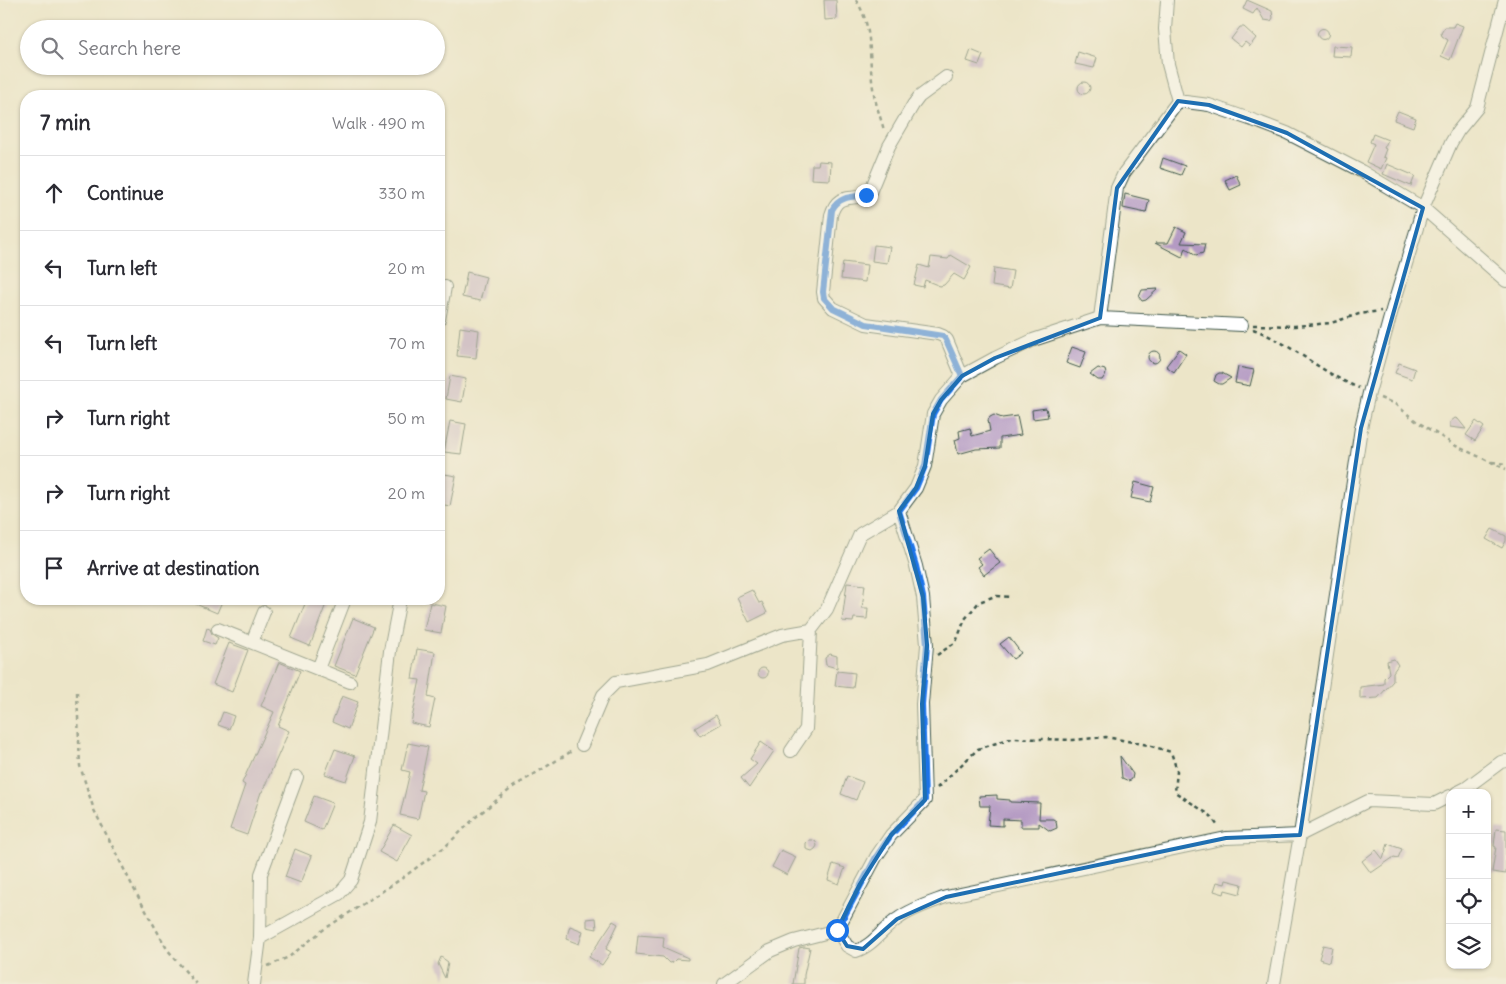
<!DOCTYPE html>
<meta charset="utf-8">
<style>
body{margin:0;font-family:Delius,sans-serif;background:#f7f7f7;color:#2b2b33}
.controls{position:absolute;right:15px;bottom:15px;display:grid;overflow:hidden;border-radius:10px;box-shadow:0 1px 4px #0004}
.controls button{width:45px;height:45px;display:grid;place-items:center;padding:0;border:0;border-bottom:1px solid #e1e1e2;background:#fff;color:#2b2b33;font:25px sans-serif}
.stop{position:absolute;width:15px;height:15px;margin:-11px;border:4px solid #1a73e8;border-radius:50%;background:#fff}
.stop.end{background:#1a73e8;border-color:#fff;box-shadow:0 1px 5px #0008}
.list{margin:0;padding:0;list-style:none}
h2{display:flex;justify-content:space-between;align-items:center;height:65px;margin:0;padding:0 20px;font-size:21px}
h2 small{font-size:16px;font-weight:400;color:#7c7c81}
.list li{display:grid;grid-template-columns:32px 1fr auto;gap:15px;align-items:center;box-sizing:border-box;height:75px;padding:0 20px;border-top:1px solid #e1e1e2}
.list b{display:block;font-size:19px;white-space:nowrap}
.list em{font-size:16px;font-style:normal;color:#7c7c81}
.icon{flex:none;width:28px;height:28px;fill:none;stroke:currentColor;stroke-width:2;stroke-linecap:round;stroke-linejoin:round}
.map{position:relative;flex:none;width:1506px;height:984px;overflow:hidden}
.search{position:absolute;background:#fff;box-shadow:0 1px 4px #0004;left:20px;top:20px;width:425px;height:55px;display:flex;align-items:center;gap:12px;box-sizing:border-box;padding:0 18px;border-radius:28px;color:#7c7c81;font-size:19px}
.panel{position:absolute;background:#fff;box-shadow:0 1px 4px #0004;left:20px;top:90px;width:425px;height:515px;border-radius:20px}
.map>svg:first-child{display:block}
.building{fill:#b49ac3}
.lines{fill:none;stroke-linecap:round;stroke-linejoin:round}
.minor-casing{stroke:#3e564a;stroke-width:14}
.path{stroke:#3e564a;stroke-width:2.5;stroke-dasharray:4 4;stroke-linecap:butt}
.minor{stroke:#fff;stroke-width:12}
.route{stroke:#1a73e8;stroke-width:6}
.marked{fill:none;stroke:#1f6fb2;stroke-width:4;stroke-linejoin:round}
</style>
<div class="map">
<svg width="1506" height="984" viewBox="0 0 1506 984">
<rect width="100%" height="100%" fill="#f7f3e8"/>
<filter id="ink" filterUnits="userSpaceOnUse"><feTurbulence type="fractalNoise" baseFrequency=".02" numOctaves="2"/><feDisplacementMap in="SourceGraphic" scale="10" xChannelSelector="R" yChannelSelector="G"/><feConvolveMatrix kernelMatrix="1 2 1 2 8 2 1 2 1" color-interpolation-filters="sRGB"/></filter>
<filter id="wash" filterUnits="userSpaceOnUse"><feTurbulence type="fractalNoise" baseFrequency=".0096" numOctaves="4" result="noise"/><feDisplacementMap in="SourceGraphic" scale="20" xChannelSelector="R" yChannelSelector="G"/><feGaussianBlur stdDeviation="1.12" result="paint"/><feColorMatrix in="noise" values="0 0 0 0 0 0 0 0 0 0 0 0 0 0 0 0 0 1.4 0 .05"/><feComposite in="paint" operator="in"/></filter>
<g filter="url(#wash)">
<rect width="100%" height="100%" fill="#ece5c8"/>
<g id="blocks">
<!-- building -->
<path class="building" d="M824,0H836L837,19L825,20Z
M1247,0L1272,11L1273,18L1271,21L1264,20L1257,8L1253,14L1243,9Z
M1455,23L1463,26L1450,60L1441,56L1448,40L1442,36L1441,33L1445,27H1453Z
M1240,27H1244L1256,38L1250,46L1245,42L1241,47L1231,39Z
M1317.5 34a5.5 5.5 0 1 1 11 0a5.5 5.5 0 1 1-11 0Z
M1333,46L1352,47L1351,57L1332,56Z
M971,50L983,55L979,65L967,61Z
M1078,52L1097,58L1094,68L1075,64Z
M1078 88a6 6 0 1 1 12 0a6 6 0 1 1-12 0Z
M1398,111L1416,118L1413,127L1394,120Z
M1373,134L1388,140L1384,148L1386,149L1383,157L1386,158L1381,169L1366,162L1374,144L1370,142Z
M1163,158L1185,166L1181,175L1160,168Z
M819,161L831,162L830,180L811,179L812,165H818Z
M1387,164L1415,176L1411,186L1383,174Z
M1236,175L1241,185L1230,190L1225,180Z
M1125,194L1149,200L1146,213L1123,208Z
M1176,227L1186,232L1181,243L1205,244L1203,253L1196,255L1186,248L1182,257L1155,243H1168Z
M874,245L890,247L887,263L872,261Z
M951,255L971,267L964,280L954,274L944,285L940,286L925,280L923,287L914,285L919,265L929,268L931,257L948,259Z
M843,262L867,265L865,282L841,279Z
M994,268L1013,271L1010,289L992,286Z
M467,272L486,277L480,301L462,297Z
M1158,289L1146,300L1142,301L1139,297L1142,290Z
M460,327L479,330L476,358L457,356Z
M1072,347L1086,352L1080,368L1066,363Z
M1179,349L1186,354L1174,372L1166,366Z
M1148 357a6 6 0 1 1 12 0a6 6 0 1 1-12 0Z
M1399,363L1415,369L1412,379L1395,373Z
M1238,367L1254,370L1250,386L1235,383Z
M1098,368L1105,370L1106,374L1102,380H1098L1090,374Z
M1219,373H1222L1231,378L1222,384H1219L1214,381L1216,375Z
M450,376L466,379L462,402L446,399Z
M1046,408L1048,417L1033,419L1032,410Z
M994,415L1002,418L1017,416L1021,435L1000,438V448L976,449L958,454L955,440L960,438L959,431L970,428L972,436L990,431L988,420L990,417Z
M1455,418L1458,419L1466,429L1450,427V422Z
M450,421L466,424L461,454L444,452Z
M1476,421L1484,427L1475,441L1466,435Z
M439,473L456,476L450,506L439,504Z
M1135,482L1154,487L1150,502L1131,498Z
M1492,529L1506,536V541L1502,548L1486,539Z
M989,549L1000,563L984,575L978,567L982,564L977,558Z
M847,583L865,585L862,608H868L867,619L854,618L853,622L842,621Z
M752,590L759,603L762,602L767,613L749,622L737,597Z
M184,599H223L217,613Z
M307,599H313L326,604L310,646L291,638Z
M430,603L446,606L441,633L424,630Z
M353,618L374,627L355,674L334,666Z
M207,628L210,629L212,634L218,638L215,645L203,641Z
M1009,637L1021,653L1013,659L1000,644Z
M229,643L248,650L232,692L213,684Z
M417,649L435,652L428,697L435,699L429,727L411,723L420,680L412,679Z
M830,654L837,656V668L826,665L825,658Z
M1394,659L1398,665L1393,672V681L1378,698L1360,699V687L1384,684V678L1389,673L1387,661Z
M279,662L300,671L278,726L289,731L262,792H261L247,835L230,829L245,785L242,783L274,712L261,706Z
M758 673a5 5 0 1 1 10 0a5 5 0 1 1-10 0Z
M837,671L855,673L853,688L835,686Z
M342,696L358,702L348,729L332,722Z
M223,712L234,716L229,729L218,725Z
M716,715L721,724L700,736L695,728Z
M761,742L774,751L749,788L741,778L757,764L750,759Z
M408,743L428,747L419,790L424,791L418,819L400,815L410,772L402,770Z
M335,749L355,756L346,781L325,774Z
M1120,756L1133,774L1132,779L1129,781L1122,778Z
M847,776L863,782L856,800L841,794Z
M997,795V799L1010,800V802L1040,803L1039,819H1053L1056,821L1057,828L1050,831L1039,823V827H1021V820L1003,819V826L988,825L990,806H980L979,796Z
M314,796L333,803L322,830L304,822Z
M394,825L412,835L397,862L379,852Z
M1496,829L1506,830V874L1492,872L1496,847L1494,846Z
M809,840H813L816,842L817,846L815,849L812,851L806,849V843Z
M1388,844L1402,849L1398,858L1394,857L1371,873L1362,861L1376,850L1383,859Z
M295,849L312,856L301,883L285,877Z
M781,850L796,857L787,875L772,867Z
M833,864L845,868L839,884L828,880Z
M1226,880L1242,884L1240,894L1225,890L1224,894L1214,891L1217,882L1225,884Z
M596,918L597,929L587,927V919Z
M613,921L618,924L606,949L611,952L602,965L589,957Z
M570,926L583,931L579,944L566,939Z
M638,935L664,937L663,947L688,958V960L676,959L673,962L669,963L663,957L636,954Z
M1323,945L1332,947L1329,962L1319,959Z
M804,947L810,948L804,975V984H793L799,948Z
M441,957L448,962L445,978L438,964Z"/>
</g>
</g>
<g filter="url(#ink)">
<use href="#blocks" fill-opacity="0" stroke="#3e564a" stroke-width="1"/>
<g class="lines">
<defs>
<path id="minor" d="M946,77L919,97L913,105L889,146L870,192C853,204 839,189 831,215L823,292L824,298L833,308L866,324L938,334L943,336L947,340L962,376
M1178,101L1209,105L1261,123L1287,133L1361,171L1423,208L1506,281
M1100,318L1242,325
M439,320L445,287
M218,629L350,682
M252,642L264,612
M318,669L345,599
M582,745L603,695L616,682L708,665L782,635L811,630L827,609L860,534L899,511L916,488L925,466L933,414L941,400L962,376L995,358L1033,340L1100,318L1117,188L1124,173L1178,101L1168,64L1165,29L1167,0
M791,751L806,729L811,630
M1456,793L1466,788L1501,762L1506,761
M837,930L847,946L856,951C873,946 884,927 899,918C913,908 930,903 946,897L1226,838L1300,835L1368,801L1434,804L1450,796
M260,938L261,874L297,777
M254,984L260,938L339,894L351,880L370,822L390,651L400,599
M724,984L770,951L794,941L837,930L876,857L891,835L925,800L922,704L927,645L923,597L916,566L899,511
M1274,984L1300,835L1361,428L1369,393L1392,310L1423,208L1451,143L1458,131L1477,108L1505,0"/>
</defs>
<!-- minor casing -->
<use href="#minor" class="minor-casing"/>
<!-- path -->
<path class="path" d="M856,0C874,28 868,56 873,88C875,102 880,116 884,130
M1253,325L1295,326L1331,323L1359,314L1381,311
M1253,329C1291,343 1321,373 1359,388
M1380,398L1395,404L1416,421L1456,446L1506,469
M1492,462L1506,464
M937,655L956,642L965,619L979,602L995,596L1011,597
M77,692L80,766L94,810L134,889L167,949L196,984
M937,788L978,749L1012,738L1073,740L1106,737L1148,745L1171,752L1177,771L1175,792L1211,816L1219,828
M268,966L289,957L323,930L401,879L446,846L477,816L513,787L572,751"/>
<!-- minor -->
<use href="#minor" class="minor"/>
</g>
</g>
<g class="lines" filter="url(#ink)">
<!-- route -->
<path class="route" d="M837,930L876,857L891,835L925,800L922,704L927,645L923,597L916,566L899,511L916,488L925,466L933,414L941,400L962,376L946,340L943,336L866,324L833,308L824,298L823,292L832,210C839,196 852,197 866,195"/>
</g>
<!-- marked area -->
<path d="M0 0H1506V984H0ZM1178,101L1209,105L1287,133L1423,208L1361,428L1300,835L1226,838L946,897L897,919L863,949L847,946L837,930L860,884L891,835L925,800L922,704L927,645L923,597L899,511L916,488L925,466L933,414L941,400L962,376L995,358L1100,318L1117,188Z" fill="#ece5c8" fill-opacity=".55" fill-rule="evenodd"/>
<path class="marked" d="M1178,101L1209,105L1287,133L1423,208L1361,428L1300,835L1226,838L946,897L897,919L863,949L847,946L837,930L860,884L891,835L925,800L922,704L927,645L923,597L899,511L916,488L925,466L933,414L941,400L962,376L995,358L1100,318L1117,188Z"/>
</svg>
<div class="controls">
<button>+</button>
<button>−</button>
<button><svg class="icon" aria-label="locate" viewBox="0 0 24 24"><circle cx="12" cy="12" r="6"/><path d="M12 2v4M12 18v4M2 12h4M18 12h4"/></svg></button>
<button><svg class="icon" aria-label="layers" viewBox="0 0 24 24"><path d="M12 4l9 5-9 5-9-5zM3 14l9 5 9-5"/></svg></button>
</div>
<div class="stop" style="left:837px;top:930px"></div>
<div class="stop end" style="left:866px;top:195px"></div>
<div class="search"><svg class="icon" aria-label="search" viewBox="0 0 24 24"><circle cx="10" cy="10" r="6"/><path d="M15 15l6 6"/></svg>Search here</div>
<section class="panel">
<h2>7 min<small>Walk · 490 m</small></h2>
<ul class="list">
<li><svg class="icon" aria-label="ahead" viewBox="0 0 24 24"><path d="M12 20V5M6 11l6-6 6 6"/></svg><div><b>Continue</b></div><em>330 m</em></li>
<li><svg class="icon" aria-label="left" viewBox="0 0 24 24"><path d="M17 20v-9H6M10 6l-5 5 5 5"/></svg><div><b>Turn left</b></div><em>20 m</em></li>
<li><svg class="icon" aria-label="left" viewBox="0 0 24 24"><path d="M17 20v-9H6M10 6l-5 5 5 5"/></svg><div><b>Turn left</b></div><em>70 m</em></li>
<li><svg class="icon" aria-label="right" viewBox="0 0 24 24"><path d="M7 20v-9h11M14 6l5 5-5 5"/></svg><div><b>Turn right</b></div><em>50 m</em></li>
<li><svg class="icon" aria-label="right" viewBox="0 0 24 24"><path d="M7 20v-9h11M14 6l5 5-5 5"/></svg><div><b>Turn right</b></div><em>20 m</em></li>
<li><svg class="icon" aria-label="arrive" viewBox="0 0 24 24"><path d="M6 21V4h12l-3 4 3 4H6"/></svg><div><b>Arrive at destination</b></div></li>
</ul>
</section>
</div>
